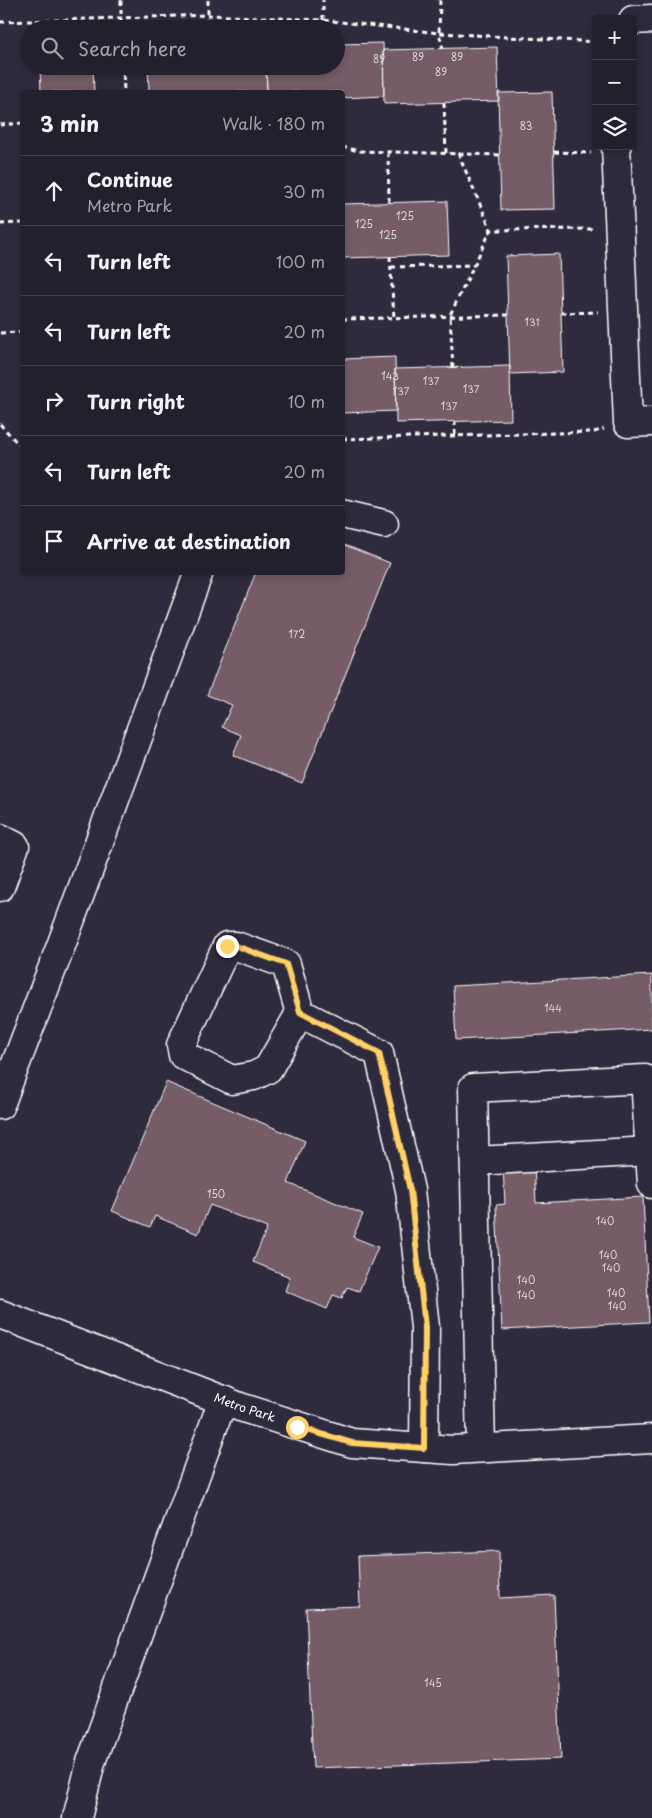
<!DOCTYPE html>
<meta charset="utf-8">
<style>
body{margin:0;font-family:"Playpen Sans",sans-serif;background:#2b2836;color:#f1f3f6}
.controls{position:absolute;right:15px;top:15px;display:grid;overflow:hidden;border-radius:5px;box-shadow:0 2px 8px #0003}
.controls button{width:45px;height:45px;display:grid;place-items:center;padding:0;border:0;border-bottom:1px solid #403e4a;background:#23202e;color:#f1f3f6;font:25px sans-serif}
.stop{position:absolute;width:15px;height:15px;margin:-11px;border:4px solid #ffd166;border-radius:50%;background:#fff}
.stop.end{background:#ffd166;border-color:#fff;box-shadow:0 1px 5px #0008}
.list{margin:0;padding:0;list-style:none}
h2{display:flex;justify-content:space-between;align-items:center;height:65px;margin:0;padding:0 20px;font-size:21px}
h2 small{font-size:16px;font-weight:400;color:#a3a3aa}
.list li{display:grid;grid-template-columns:32px 1fr auto;gap:15px;align-items:center;box-sizing:border-box;height:70px;padding:0 20px;border-top:1px solid #403e4a}
.list b{display:block;font-size:19px;white-space:nowrap}
.list p{margin:0;font-size:16px;white-space:nowrap;color:#a3a3aa}
.list em{font-size:16px;font-style:normal;color:#a3a3aa}
.icon{flex:none;width:28px;height:28px;fill:none;stroke:currentColor;stroke-width:2;stroke-linecap:round;stroke-linejoin:round}
.map{position:relative;flex:none;width:652px;height:1818px;overflow:hidden}
.search{position:absolute;background:#23202e;box-shadow:0 2px 8px #0003;left:20px;top:20px;width:325px;height:55px;display:flex;align-items:center;gap:12px;box-sizing:border-box;padding:0 18px;border-radius:28px;color:#a3a3aa;font-size:19px}
.panel{position:absolute;background:#23202e;box-shadow:0 2px 8px #0003;left:20px;top:90px;width:325px;height:485px;border-radius:5px}
.map>svg:first-child{display:block}
.building{fill:#745c66;stroke:#fff}
.lines{fill:none;stroke-linecap:round;stroke-linejoin:round}
.minor-casing{stroke:#fff;stroke-width:31}
.path{stroke:#fff;stroke-width:3;stroke-dasharray:5 4;stroke-linecap:butt}
.minor{stroke:#2f2a3d;stroke-width:28}
.route{stroke:#ffd166;stroke-width:6}
.labels{text-anchor:middle;stroke-width:4;stroke-linejoin:round;paint-order:stroke}
.number-label{font-size:10px;fill:#dcd6d9}
.street-label{font-size:12px;fill:#fff;stroke:#2f2a3d}
</style>
<div class="map">
<svg width="652" height="1818" viewBox="0 0 652 1818">
<rect width="100%" height="100%" fill="#2f2a3d"/>
<filter id="ink" filterUnits="userSpaceOnUse"><feTurbulence type="fractalNoise" baseFrequency=".02" numOctaves="2"/><feDisplacementMap in="SourceGraphic" scale="10" xChannelSelector="R" yChannelSelector="G"/><feConvolveMatrix kernelMatrix="1 2 1 2 8 2 1 2 1" color-interpolation-filters="sRGB"/></filter>
<g filter="url(#ink)">
<!-- building -->
<path class="building" d="M383,43L384,96L342,98V92H267L266,66H336V44Z
M497,47L499,101L384,104L383,50Z
M40,66H93L94,92H41Z
M148,66H266L267,92H149Z
M552,92L555,209L501,210L498,93Z
M447,201L449,255L342,258V204Z
M559,254L563,372L510,374L506,256Z
M395,357L396,411L342,413V359Z
M510,366L511,420L396,423L395,369Z
M342,544L390,563L302,783L233,755L241,735L222,727L232,705L207,695L256,572H342Z
M652,975V1029L456,1040L453,986Z
M166,1082L305,1141L288,1183L363,1214L353,1237L378,1247L359,1291L347,1287L342,1298L333,1295L327,1309L285,1291L290,1277L253,1262L267,1228L210,1205L198,1234L155,1216L150,1227L112,1211Z
M534,1165L536,1203L643,1197L649,1322L502,1330L496,1205L505,1204L503,1167Z
M499,1551L500,1598L554,1595L561,1759L313,1768L306,1608L360,1606L358,1556Z"/>
<g class="lines">
<defs>
<g id="minor">
<path d="M633,20L652,19"/>
<path d="M616,146L628,423L652,422"/>
<path d="M342,514L384,524"/>
<path d="M0,838L15,846L0,887"/>
<path d="M300,1013L268,1069L254,1076L232,1080L183,1055L181,1045L227,946H236L286,964L300,1013L379,1053L410,1190L425,1327L424,1448"/>
<path d="M0,1105L62,943L199,572"/>
<path d="M475,1161L650,1151"/>
<path id="s1" d="M0,1314L240,1407L352,1443L453,1450L652,1439"/>
<path d="M481,1448L473,1088L645,1079L652,1184"/>
<path d="M77,1818L91,1762L223,1400"/>
</g>
</defs>
<!-- minor casing -->
<use href="#minor" class="minor-casing"/>
<!-- path -->
<path class="path" d="M121,0V29
M208,0V29
M440,0L439,33L443,49
M0,22L208,15L323,20L439,33L596,42
M323,29V0
M123,66L124,92
M444,103L446,153
M0,125L22,123
M342,147L359,151L500,155
M388,152L389,203
M554,152L591,153
M458,153L491,230L592,229
M0,224L22,223
M390,257L394,318
M391,267L475,265
M561,313L598,312
M342,319L508,315
M0,333L22,332
M453,368L450,315L491,230
M455,421V436
M0,424L22,448
M342,439L594,432L604,429"/>
<!-- minor -->
<use href="#minor" class="minor"/>
</g>
</g>
<g class="lines" filter="url(#ink)">
<!-- route -->
<path class="route" d="M227,946H236L286,964L300,1012L379,1053L410,1190L425,1327L424,1448L352,1443L297,1427"/>
</g>
<g class="labels">
<!-- number labels -->
<g class="number-label">
<text x="418" y="61">89</text>
<text x="457" y="61">89</text>
<text x="379" y="63">89</text>
<text x="441" y="76">89</text>
<text x="526" y="130">83</text>
<text x="405" y="220">125</text>
<text x="364" y="228">125</text>
<text x="388" y="239">125</text>
<text x="532" y="326">131</text>
<text x="390" y="380">143</text>
<text x="431" y="385">137</text>
<text x="471" y="393">137</text>
<text x="401" y="395">137</text>
<text x="449" y="410">137</text>
<text x="297" y="638">172</text>
<text x="553" y="1012">144</text>
<text x="216" y="1198">150</text>
<text x="605" y="1225">140</text>
<text x="608" y="1259">140</text>
<text x="611" y="1272">140</text>
<text x="526" y="1284">140</text>
<text x="616" y="1297">140</text>
<text x="526" y="1299">140</text>
<text x="617" y="1310">140</text>
<text x="433" y="1687">145</text>
</g>
<!-- street labels -->
<g class="street-label">
<text dy="4" stroke="none"><textPath href="#s1" startOffset="262">Metro Park</textPath></text>
</g>
</g>
</svg>
<div class="controls">
<button>+</button>
<button>−</button>
<button><svg class="icon" aria-label="layers" viewBox="0 0 24 24"><path d="M12 4l9 5-9 5-9-5zM3 14l9 5 9-5"/></svg></button>
</div>
<div class="stop" style="left:297px;top:1427px"></div>
<div class="stop end" style="left:227px;top:946px"></div>
<div class="search"><svg class="icon" aria-label="search" viewBox="0 0 24 24"><circle cx="10" cy="10" r="6"/><path d="M15 15l6 6"/></svg>Search here</div>
<section class="panel">
<h2>3 min<small>Walk · 180 m</small></h2>
<ul class="list">
<li><svg class="icon" aria-label="ahead" viewBox="0 0 24 24"><path d="M12 20V5M6 11l6-6 6 6"/></svg><div><b>Continue</b><p>Metro Park</p></div><em>30 m</em></li>
<li><svg class="icon" aria-label="left" viewBox="0 0 24 24"><path d="M17 20v-9H6M10 6l-5 5 5 5"/></svg><div><b>Turn left</b></div><em>100 m</em></li>
<li><svg class="icon" aria-label="left" viewBox="0 0 24 24"><path d="M17 20v-9H6M10 6l-5 5 5 5"/></svg><div><b>Turn left</b></div><em>20 m</em></li>
<li><svg class="icon" aria-label="right" viewBox="0 0 24 24"><path d="M7 20v-9h11M14 6l5 5-5 5"/></svg><div><b>Turn right</b></div><em>10 m</em></li>
<li><svg class="icon" aria-label="left" viewBox="0 0 24 24"><path d="M17 20v-9H6M10 6l-5 5 5 5"/></svg><div><b>Turn left</b></div><em>20 m</em></li>
<li><svg class="icon" aria-label="arrive" viewBox="0 0 24 24"><path d="M6 21V4h12l-3 4 3 4H6"/></svg><div><b>Arrive at destination</b></div></li>
</ul>
</section>
</div>
